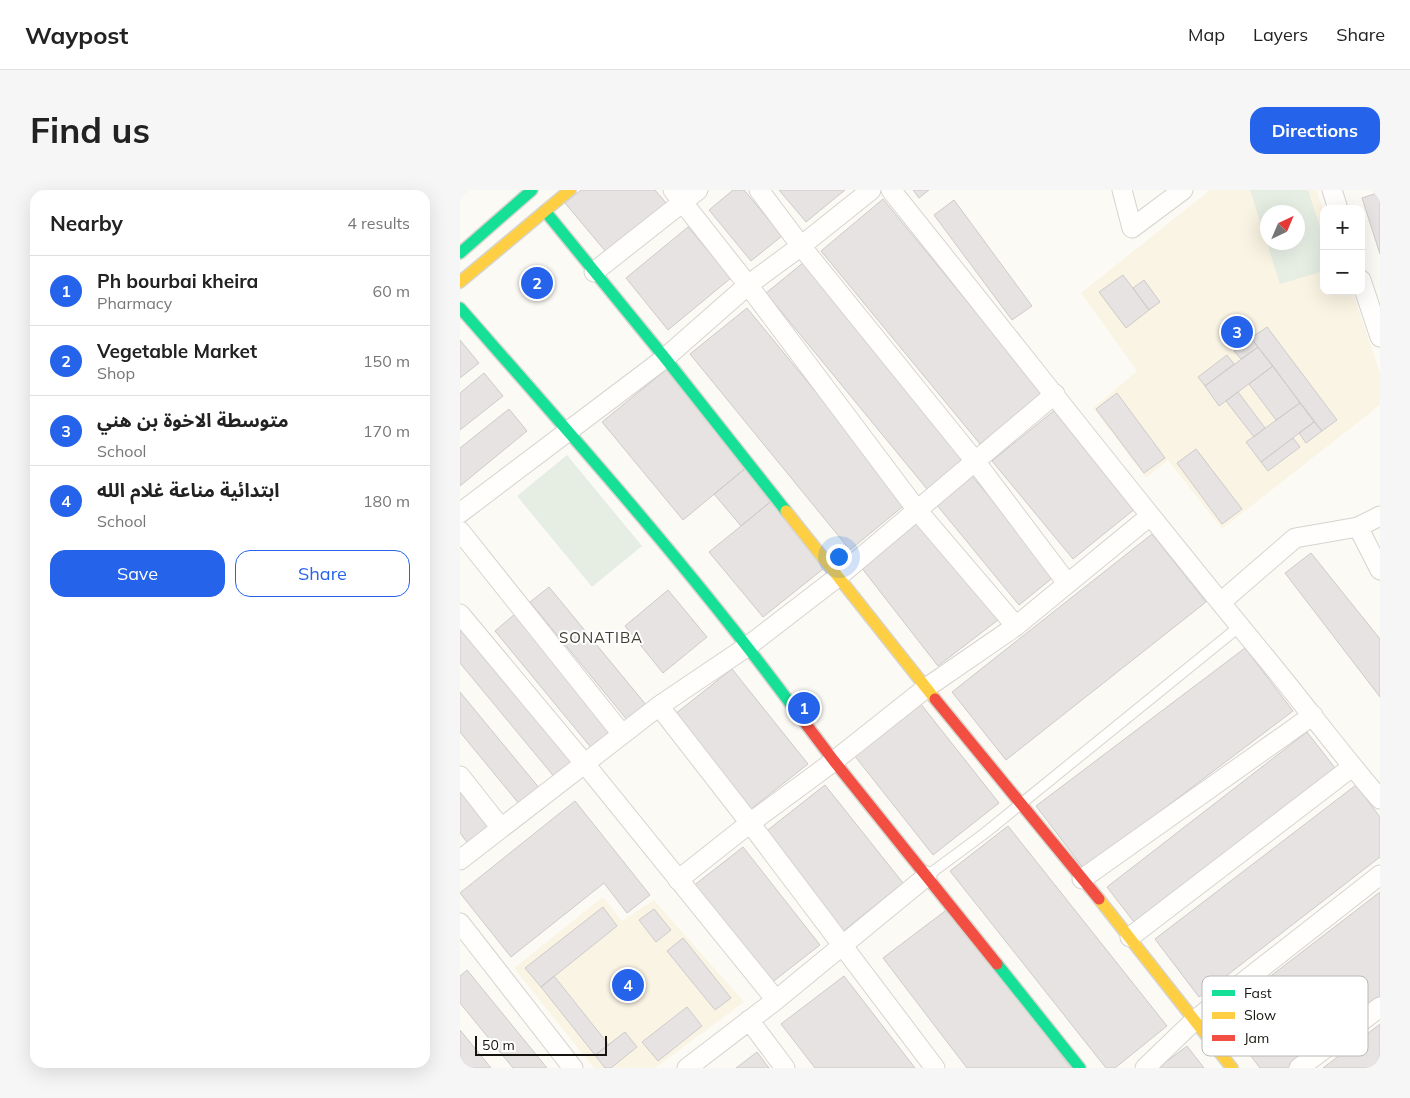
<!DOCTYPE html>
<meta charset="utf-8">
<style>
body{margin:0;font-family:Mulish,"Noto Sans Arabic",sans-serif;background:#f6f6f6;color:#222}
.controls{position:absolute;right:15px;top:15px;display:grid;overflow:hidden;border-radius:10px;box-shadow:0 5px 20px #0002}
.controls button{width:45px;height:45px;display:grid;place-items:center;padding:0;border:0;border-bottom:1px solid #e0e0e0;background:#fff;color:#222;font:25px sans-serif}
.compass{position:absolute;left:800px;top:15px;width:45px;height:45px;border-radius:50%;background:#fff;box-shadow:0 5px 20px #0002;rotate:44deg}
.scale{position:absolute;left:15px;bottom:12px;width:132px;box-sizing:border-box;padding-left:5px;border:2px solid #16140e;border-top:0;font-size:14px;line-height:18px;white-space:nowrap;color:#16140e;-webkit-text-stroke:4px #fff;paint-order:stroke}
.you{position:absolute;left:378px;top:366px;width:18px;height:18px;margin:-12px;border:4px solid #fff;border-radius:50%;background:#1a73e8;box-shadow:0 0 0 8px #1a73e833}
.badge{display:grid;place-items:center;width:32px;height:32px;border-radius:50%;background:#2563eb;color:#fff;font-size:16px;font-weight:700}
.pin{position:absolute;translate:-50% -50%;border:2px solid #fff;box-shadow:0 1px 5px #0006}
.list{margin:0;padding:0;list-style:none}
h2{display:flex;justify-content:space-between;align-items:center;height:65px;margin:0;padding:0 20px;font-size:21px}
h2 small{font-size:16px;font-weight:400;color:#767676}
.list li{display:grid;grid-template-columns:32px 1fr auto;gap:15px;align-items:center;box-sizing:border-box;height:70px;padding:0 20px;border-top:1px solid #e0e0e0}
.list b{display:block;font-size:19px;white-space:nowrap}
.list p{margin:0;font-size:16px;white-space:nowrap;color:#767676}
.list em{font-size:16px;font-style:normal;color:#767676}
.actions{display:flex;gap:10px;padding:15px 20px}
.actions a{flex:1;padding:11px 0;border:1px solid #2563eb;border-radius:15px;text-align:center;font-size:18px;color:#2563eb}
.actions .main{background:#2563eb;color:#fff}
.map{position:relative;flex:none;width:920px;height:878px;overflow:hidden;border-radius:15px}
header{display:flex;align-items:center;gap:30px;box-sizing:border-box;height:70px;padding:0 25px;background:#fff;border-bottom:1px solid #e0e0e0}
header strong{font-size:24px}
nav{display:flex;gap:28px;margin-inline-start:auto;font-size:18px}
.intro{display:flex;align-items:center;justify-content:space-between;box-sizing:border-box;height:120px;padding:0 30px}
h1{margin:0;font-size:35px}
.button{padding:12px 22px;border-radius:15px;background:#2563eb;color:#fff;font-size:18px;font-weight:700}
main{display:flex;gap:30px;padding:0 30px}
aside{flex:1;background:#fff;border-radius:15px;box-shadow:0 5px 20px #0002}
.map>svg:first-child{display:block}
.built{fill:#faf4e4;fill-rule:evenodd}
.green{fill:#e6eee4;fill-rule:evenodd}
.building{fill:#e6e3e2;stroke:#cdcaca}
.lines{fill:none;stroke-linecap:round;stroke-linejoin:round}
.lane-casing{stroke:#d6d4ce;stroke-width:12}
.street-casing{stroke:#d6d4ce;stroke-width:21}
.fast-casing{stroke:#d6d4ce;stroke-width:14}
.slow-casing{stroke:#d6d4ce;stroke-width:14}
.jam-casing{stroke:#d6d4ce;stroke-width:14}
.lane{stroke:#fffefd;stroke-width:10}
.street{stroke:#fffefd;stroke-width:19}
.fast{stroke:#16e098;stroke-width:11}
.slow{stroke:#ffcf43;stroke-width:11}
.jam{stroke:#f24e42;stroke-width:11}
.labels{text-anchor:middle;stroke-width:4;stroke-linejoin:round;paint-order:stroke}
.neighbourhood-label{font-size:15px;letter-spacing:1px;fill:#413c2f;stroke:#fff}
.key{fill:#fff;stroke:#b9b8b7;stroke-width:1}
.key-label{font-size:14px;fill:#16140e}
</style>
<header>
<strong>Waypost</strong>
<nav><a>Map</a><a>Layers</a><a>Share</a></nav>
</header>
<div class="intro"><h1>Find us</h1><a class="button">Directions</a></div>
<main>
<aside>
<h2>Nearby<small>4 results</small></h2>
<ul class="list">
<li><span class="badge">1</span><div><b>Ph bourbai kheira</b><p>Pharmacy</p></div><em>60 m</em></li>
<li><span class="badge">2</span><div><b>Vegetable Market</b><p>Shop</p></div><em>150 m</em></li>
<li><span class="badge">3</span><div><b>متوسطة الاخوة بن هني</b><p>School</p></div><em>170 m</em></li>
<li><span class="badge">4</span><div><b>ابتدائية مناعة غلام الله</b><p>School</p></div><em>180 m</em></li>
</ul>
<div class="actions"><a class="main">Save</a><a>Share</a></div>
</aside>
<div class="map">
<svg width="920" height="878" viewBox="0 0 920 878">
<rect width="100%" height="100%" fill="#fcfaf4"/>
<!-- built -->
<path class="built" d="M750,0H856L864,21V101H892L920,183V215L762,339L708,270L686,288L633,218L677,181L621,103ZM808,22H838V52H808Z
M143,707L162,731L194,710L284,812L195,878H134L54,778Z"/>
<!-- green -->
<path class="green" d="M790,0H848L864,49V81L820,94ZM808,22H838V52H808Z
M107,265L182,356L132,397L57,306Z"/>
<!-- building -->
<path class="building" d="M121,0H195L206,13L146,62L105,13Z
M273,0H284L322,46L291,71L249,20Z
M319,0H385L346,32Z
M453,0H469L459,8Z
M920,2V64L902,8Z
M423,9L582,203L520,254L361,61Z
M494,10L572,116L552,130L474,25Z
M228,37L271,88L208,140L166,88Z
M344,72L505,268L467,299L306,103Z
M663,85L689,120L666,138L639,102Z
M684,90L700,112L689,120L673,98Z
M287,118L447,313L390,360L230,164Z
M807,137L877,230L862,241L791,148Z
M791,148L798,157L781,169L774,161Z
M0,150L19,173L0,188Z
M798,157L813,176L759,216L745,196Z
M767,165L774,174L745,196L738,187Z
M813,176L840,213L816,230L789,194Z
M207,179L287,277L223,330L142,232Z
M24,183L43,206L0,240V203Z
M778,202L805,238L794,247L766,211Z
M657,203L705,268L684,283L636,219Z
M840,213L854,232L801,272L786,252Z
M49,219L67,241L0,296V258Z
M596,219L676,318L613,369L532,271Z
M854,232L862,241L846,253L839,243Z
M833,248L840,257L808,281L801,272Z
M736,259L782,319L762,334L717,273Z
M287,277L314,309L281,336L254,304Z
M512,286L595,386L559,415L476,314Z
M314,309L368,375L303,427L249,362Z
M461,330L538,430L478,476L401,377Z
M692,344L746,412L546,570L492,502Z
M851,363L920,449V507L825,383Z
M89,397L187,516L168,531L70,412Z
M208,400L247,447L203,483L165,436Z
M56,423L155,543L133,560L35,441Z
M0,433L115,573L96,589L0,473Z
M785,458L833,521L624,679L576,616Z
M272,479L348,574L286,623L210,528Z
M0,502L80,599L60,615L0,542Z
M460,513L539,613L473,665L394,565Z
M847,542L875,578L674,732L647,697Z
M365,595L443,693L382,742L304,643Z
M896,595L920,627V667L739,807L695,749Z
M0,597L33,638L10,656L0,643Z
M115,611L190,705L167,723L144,693L51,767L0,703Z
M548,636L707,836L655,878H646L490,681Z
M283,657L360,755L306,797L228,700Z
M920,702V811L833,878H800L760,825Z
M143,717L157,736L81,797L65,778Z
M489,718L611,878H507L423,768Z
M194,719L211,740L196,752L179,730Z
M223,748L271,808L255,820L207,761Z
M7,780L87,878H53L0,813V786Z
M94,786L149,855L135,865L81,797Z
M384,786L455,878H355L321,834Z
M227,817L242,836L198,871L182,852Z
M920,834V878H863Z
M0,840L31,878H2L0,875Z
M165,842L177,857L151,878H145L135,865Z
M727,856L744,878H698Z
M297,862L309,878H276Z"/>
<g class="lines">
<defs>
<path id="lane" d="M467,686L525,643L780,436"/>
<path id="street" d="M213,0L288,95L457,320L556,436
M299,0L341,56L515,271L607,393
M431,0C556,156 679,314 806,468C845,515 880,563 920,609
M662,0L672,38L723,0
M872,0L878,19
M134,82L238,0
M901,90L920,147
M0,323L205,168L288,95L341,56L411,0
M898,337L920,380
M0,341L162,544
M761,412L835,348L898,337L920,326
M0,424L125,574L316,810
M199,516L290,633L475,878
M0,586L41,638
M0,670L199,516L288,456L379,386L595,204
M622,689L853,525
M218,690L290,633L374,571L466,498L556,436L690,326
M0,733L113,878
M670,747L892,577
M289,830L325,878
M227,878L316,810L467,686
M685,878L735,830L920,685
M839,878L920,817"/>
<path id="fast" d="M85,21L205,168L326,321
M0,63L72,0
M0,118C114,248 230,378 333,517
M537,774L620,878"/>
<path id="slow" d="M0,92L110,0
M326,321L475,509
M639,709L772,878"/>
<path id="jam" d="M475,509L639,709
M333,517L374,571L537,774"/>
</defs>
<!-- lane casing -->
<use href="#lane" class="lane-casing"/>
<!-- street casing -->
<use href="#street" class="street-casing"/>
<!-- fast casing -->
<use href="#fast" class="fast-casing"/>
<!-- slow casing -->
<use href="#slow" class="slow-casing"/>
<!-- jam casing -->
<use href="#jam" class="jam-casing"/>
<!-- lane -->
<use href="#lane" class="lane"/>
<!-- street -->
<use href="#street" class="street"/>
<!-- fast -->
<use href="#fast" class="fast"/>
<!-- slow -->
<use href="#slow" class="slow"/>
<!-- jam -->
<use href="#jam" class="jam"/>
</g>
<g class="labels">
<!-- neighbourhood labels -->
<g class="neighbourhood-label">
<text x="141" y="453">SONATIBA</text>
</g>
</g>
<!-- legend -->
<rect x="742" y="786" width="166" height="80" rx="8" class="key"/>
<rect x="752" y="800" width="23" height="6" fill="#16e098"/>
<rect x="752" y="822" width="23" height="7" fill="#ffcf43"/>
<rect x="752" y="845" width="23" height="6" fill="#f24e42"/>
<g class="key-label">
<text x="784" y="808">Fast</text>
<text x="784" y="830">Slow</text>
<text x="784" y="853">Jam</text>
</g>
</svg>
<div class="controls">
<button>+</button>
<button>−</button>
</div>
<svg class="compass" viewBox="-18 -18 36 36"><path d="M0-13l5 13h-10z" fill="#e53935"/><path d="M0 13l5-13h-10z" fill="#767676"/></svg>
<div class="scale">50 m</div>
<div class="you"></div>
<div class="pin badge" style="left:344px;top:518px">1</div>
<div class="pin badge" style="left:77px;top:93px">2</div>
<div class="pin badge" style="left:777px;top:142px">3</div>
<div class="pin badge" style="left:168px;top:795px">4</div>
</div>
</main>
